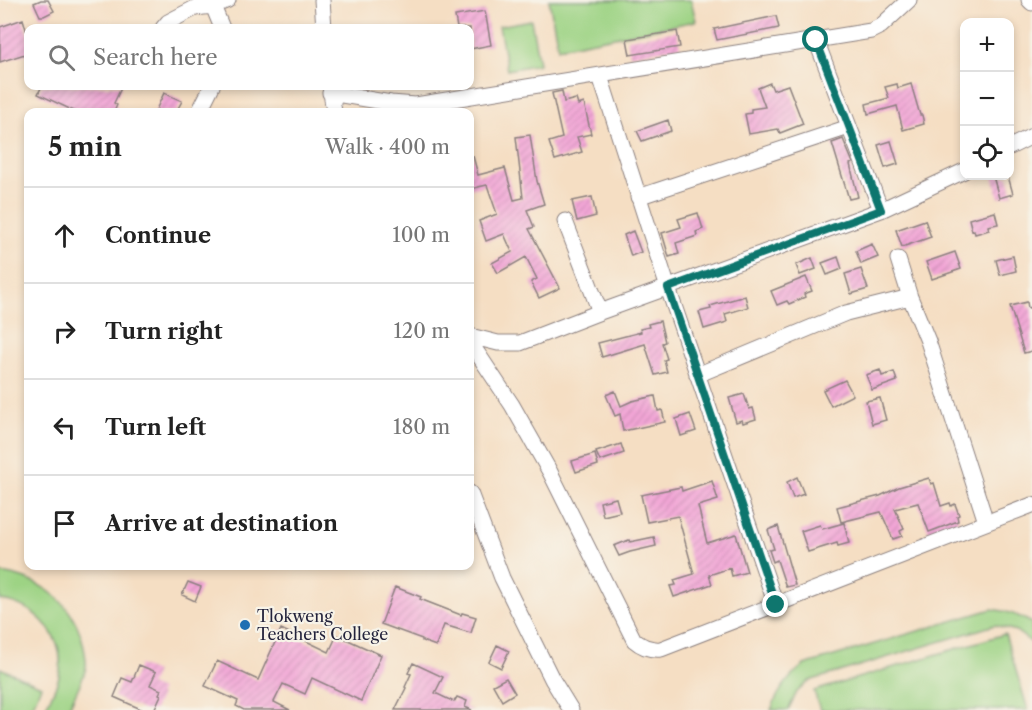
<!DOCTYPE html>
<meta charset="utf-8">
<style>
body{margin:0;font-family:"Libre Caslon Text",serif;background:#f2f2f2;color:#222}
.controls{position:absolute;right:18px;top:18px;display:grid;overflow:hidden;border-radius:12px;box-shadow:0 3px 9px #0003}
.controls button{width:54px;height:54px;display:grid;place-items:center;padding:0;border:0;border-bottom:2px solid #e0e0e0;background:#fff;color:#222;font:30px sans-serif}
.stop{position:absolute;width:18px;height:18px;margin:-14px;border:4px solid #0f766e;border-radius:50%;background:#fff}
.stop.end{background:#0f766e;border-color:#fff;box-shadow:0 2px 6px #0008}
.list{margin:0;padding:0;list-style:none}
h2{display:flex;justify-content:space-between;align-items:center;height:78px;margin:0;padding:0 24px;font-size:26px}
h2 small{font-size:20px;font-weight:400;color:#767676}
.list li{display:grid;grid-template-columns:39px 1fr auto;gap:18px;align-items:center;box-sizing:border-box;height:96px;padding:0 24px;border-top:2px solid #e0e0e0}
.list b{display:block;font-size:22px;white-space:nowrap}
.list em{font-size:20px;font-style:normal;color:#767676}
.icon{flex:none;width:33px;height:33px;fill:none;stroke:currentColor;stroke-width:2;stroke-linecap:round;stroke-linejoin:round}
.map{position:relative;flex:none;width:1032px;height:710px;overflow:hidden}
.search{position:absolute;background:#fff;box-shadow:0 3px 9px #0003;left:24px;top:24px;width:450px;height:66px;display:flex;align-items:center;gap:15px;box-sizing:border-box;padding:0 21px;border-radius:12px;color:#767676;font-size:22px}
.panel{position:absolute;background:#fff;box-shadow:0 3px 9px #0003;left:24px;top:108px;width:450px;height:462px;border-radius:12px}
.map>svg:first-child{display:block}
.garden{fill:#9dd384;stroke:#607a60;stroke-width:1.5}
.building{fill:url(#building-hatch)}
.lines{fill:none;stroke-linecap:round;stroke-linejoin:round}
.minor-casing{stroke:#8c807f;stroke-width:17}
.minor{stroke:#fff;stroke-width:15}
.route{stroke:#0f766e;stroke-width:8}
.poi-dot{fill:#1f6fb2;stroke:#f7f3e8;stroke-width:2}
.labels{text-anchor:middle;stroke-width:4.5;stroke-linejoin:round;paint-order:stroke}
.poi-label{font-size:16px;fill:#22223b;stroke:#f7f3e8;text-anchor:start}
</style>
<div class="map">
<svg width="1032" height="710" viewBox="0 0 1032 710">
<defs>
<pattern id="building-hatch" width="6" height="6" patternUnits="userSpaceOnUse" patternTransform="scale(1.5)"><rect width="6" height="6" fill="#f2a6d6"/><path d="M-1 1l2-2M0 6l6-6M5 7l2-2" fill="none" stroke="#cf8fb9"/></pattern>
</defs>
<rect width="100%" height="100%" fill="#f7f3e8"/>
<filter id="ink" filterUnits="userSpaceOnUse"><feTurbulence type="fractalNoise" baseFrequency=".0167" numOctaves="2"/><feDisplacementMap in="SourceGraphic" scale="12" xChannelSelector="R" yChannelSelector="G"/><feConvolveMatrix kernelMatrix="1 2 1 2 8 2 1 2 1" color-interpolation-filters="sRGB"/></filter>
<filter id="wash" filterUnits="userSpaceOnUse"><feTurbulence type="fractalNoise" baseFrequency=".008" numOctaves="4" result="noise"/><feDisplacementMap in="SourceGraphic" scale="24" xChannelSelector="R" yChannelSelector="G"/><feGaussianBlur stdDeviation="1.35" result="paint"/><feColorMatrix in="noise" values="0 0 0 0 0 0 0 0 0 0 0 0 0 0 0 0 0 1.4 0 .05"/><feComposite in="paint" operator="in"/></filter>
<g filter="url(#wash)">
<rect width="100%" height="100%" fill="#f5dec3"/>
<!-- garden -->
<path class="garden" d="M549,0H691L696,21L558,48Z
M531,20L539,64L507,70L499,26Z
M0,573C39,578 71,600 82,639C84,648 87,658 86,667C85,676 72,700 68,710H44C49,699 57,687 59,676C67,638 36,604 0,600Z
M992,609C1007,611 1019,615 1032,623V643L1016,631L995,625L809,681L797,692L788,710H771C778,691 788,677 804,665Z
M1005,634L1028,710H820L814,691Z
M0,668L41,686L31,710H0Z"/>
<g id="blocks">
<!-- building -->
<path class="building" d="M41,0H48L54,11L44,16H40L34,3Z
M485,11L491,45L470,49V28H457L455,16Z
M776,16L779,28L717,40L714,29Z
M23,19L28,36V53L0,62V27Z
M677,31L680,47L630,55L627,39Z
M770,83L773,90L788,85L803,124L780,133L778,129L749,134L745,114L751,113V109L765,107L758,88Z
M897,84L898,88L911,84L920,115H922L924,124L903,130L897,106L868,114L866,104L889,98L885,87Z
M42,86H122L114,103L117,105L114,112H76L38,94Z
M562,91L564,102L576,99L578,105L584,103L591,134L577,137L582,152L555,160L549,142L562,138L552,93Z
M164,93L182,101L176,112H155Z
M668,120L671,131L642,141L637,131Z
M530,135L537,181L544,204L527,210L534,227L529,229L560,288L539,298L531,282L537,279L526,257L498,273L492,263L512,252L504,234L486,241L479,221L497,214L487,185L470,189V157L473,156L478,175L505,168L514,200L523,198L516,137Z
M843,139L853,163L850,164L858,197L849,199L832,143Z
M891,141L898,164L885,168L878,145Z
M993,176H1008L1013,194L999,198Z
M592,197L596,216L577,221L572,201Z
M995,212L998,224L988,226L989,230L975,234L974,230L972,231L969,219Z
M698,213L703,229L696,232L697,236L676,243L679,254L669,257L662,233L681,227L678,219Z
M925,220L931,237L902,247L896,230Z
M633,231L641,252L631,256L624,235Z
M872,244L878,257L861,264L856,251Z
M955,252L961,269L932,279L926,262Z
M1013,256L1016,271L1000,275L996,260Z
M838,257L842,269L827,275L822,263Z
M812,258L816,269L800,275L796,265Z
M861,269L868,289L851,294L845,274Z
M806,277L812,291L804,294L805,297L789,304L787,301L777,305L771,291Z
M745,296L748,307L725,314L727,322L704,329L699,312L711,309L710,306Z
M1027,302L1028,308L1032,307V351L1024,353L1010,306Z
M660,321L665,342L662,343L667,359L664,360L667,372L655,375L645,344L602,357L598,343L641,332L640,329L649,327L648,324Z
M880,370L882,376L894,372L897,381L872,390L866,375Z
M845,380L853,395L831,406L823,390Z
M615,391L621,406L632,401L655,396L658,411L662,410L665,422L623,431L620,414L615,416L606,395Z
M744,394L749,409L753,408L756,419L743,423L742,420L736,422L729,398Z
M880,398L886,420L872,424L866,401Z
M690,414L696,431L681,436L676,419Z
M621,444L624,453L600,461L596,452Z
M595,454L598,465L576,472L572,461Z
M797,477L804,494L793,498L787,482Z
M929,478L931,484L934,483L941,506L950,503L951,506L955,504L959,515L957,516L958,521L929,532L918,503L895,509L904,529L900,531L902,536L893,539L881,512L841,522L837,507L880,496L899,487Z
M712,481L718,500L698,506L707,543L736,534L747,572L732,576L730,568L709,575L712,584L674,597L670,586L676,585L674,580L694,574L678,516L647,522L641,495L681,487L682,491Z
M616,498L620,512L603,516L600,502Z
M844,523L849,543L838,546L837,543L808,552L801,531L820,525L822,529Z
M778,526L795,585L786,587L777,560L773,562L769,550L774,549L768,530Z
M654,537L656,546L630,552L619,556L614,546L629,540L630,542Z
M188,582L201,587L195,601L182,595Z
M395,587L421,597L420,599L461,615L462,613L476,617L471,633L444,625L436,646L422,641V639L381,624Z
M281,629L329,652L337,635L381,655L361,701L312,678L305,694L283,684L274,702L290,710H244L236,706L238,701L205,686L217,661L258,680Z
M497,645L509,651L501,668L489,662Z
M413,663L443,677L435,693L454,702L457,697L467,701L465,707L472,710H395L406,688L405,687L411,674L408,673Z
M139,665L156,672L150,685L161,690L159,694L161,695L154,710H143L114,697L122,678L132,682Z
M506,678L515,693L502,701L493,685Z"/>
</g>
</g>
<g filter="url(#ink)">
<use href="#blocks" fill-opacity="0" stroke="#8c807f" stroke-width="1.5"/>
<g class="lines">
<defs>
<path id="minor" d="M322,0L324,28
M1029,0L1032,3
M213,6L222,28
M163,28L168,22L195,8L213,6L228,0
M816,40L881,210
M600,76L668,288L776,605
M330,86L334,112
M330,93L391,103L416,105L871,31L881,26L909,0
M199,112L212,86
M1010,147L1032,136
M638,197L849,127
M565,221L600,312
M898,259L910,297L928,341L986,522
M470,336L498,343H520L600,312L881,210L964,171
M470,342L512,405L550,472L634,640C642,647 650,650 661,649L1032,505
M697,375L846,313L910,297
M470,493L502,578L552,679L571,710"/>
</defs>
<!-- minor casing -->
<use href="#minor" class="minor-casing"/>
<!-- minor -->
<use href="#minor" class="minor"/>
</g>
</g>
<g class="lines" filter="url(#ink)">
<!-- route -->
<path class="route" d="M776,605L668,288L881,210L816,40"/>
</g>
<!-- markers -->
<circle class="poi-dot" cx="245" cy="625" r="6"/>
<g class="labels">
<!-- poi labels -->
<g class="poi-label">
<text x="257" y="622">Tlokweng<tspan x="257" dy="18">Teachers College</tspan></text>
</g>
</g>
</svg>
<div class="controls">
<button>+</button>
<button>−</button>
<button><svg class="icon" aria-label="locate" viewBox="0 0 24 24"><circle cx="12" cy="12" r="6"/><path d="M12 2v4M12 18v4M2 12h4M18 12h4"/></svg></button>
</div>
<div class="stop" style="left:816px;top:40px"></div>
<div class="stop end" style="left:776px;top:605px"></div>
<div class="search"><svg class="icon" aria-label="search" viewBox="0 0 24 24"><circle cx="10" cy="10" r="6"/><path d="M15 15l6 6"/></svg>Search here</div>
<section class="panel">
<h2>5 min<small>Walk · 400 m</small></h2>
<ul class="list">
<li><svg class="icon" aria-label="ahead" viewBox="0 0 24 24"><path d="M12 20V5M6 11l6-6 6 6"/></svg><div><b>Continue</b></div><em>100 m</em></li>
<li><svg class="icon" aria-label="right" viewBox="0 0 24 24"><path d="M7 20v-9h11M14 6l5 5-5 5"/></svg><div><b>Turn right</b></div><em>120 m</em></li>
<li><svg class="icon" aria-label="left" viewBox="0 0 24 24"><path d="M17 20v-9H6M10 6l-5 5 5 5"/></svg><div><b>Turn left</b></div><em>180 m</em></li>
<li><svg class="icon" aria-label="arrive" viewBox="0 0 24 24"><path d="M6 21V4h12l-3 4 3 4H6"/></svg><div><b>Arrive at destination</b></div></li>
</ul>
</section>
</div>
